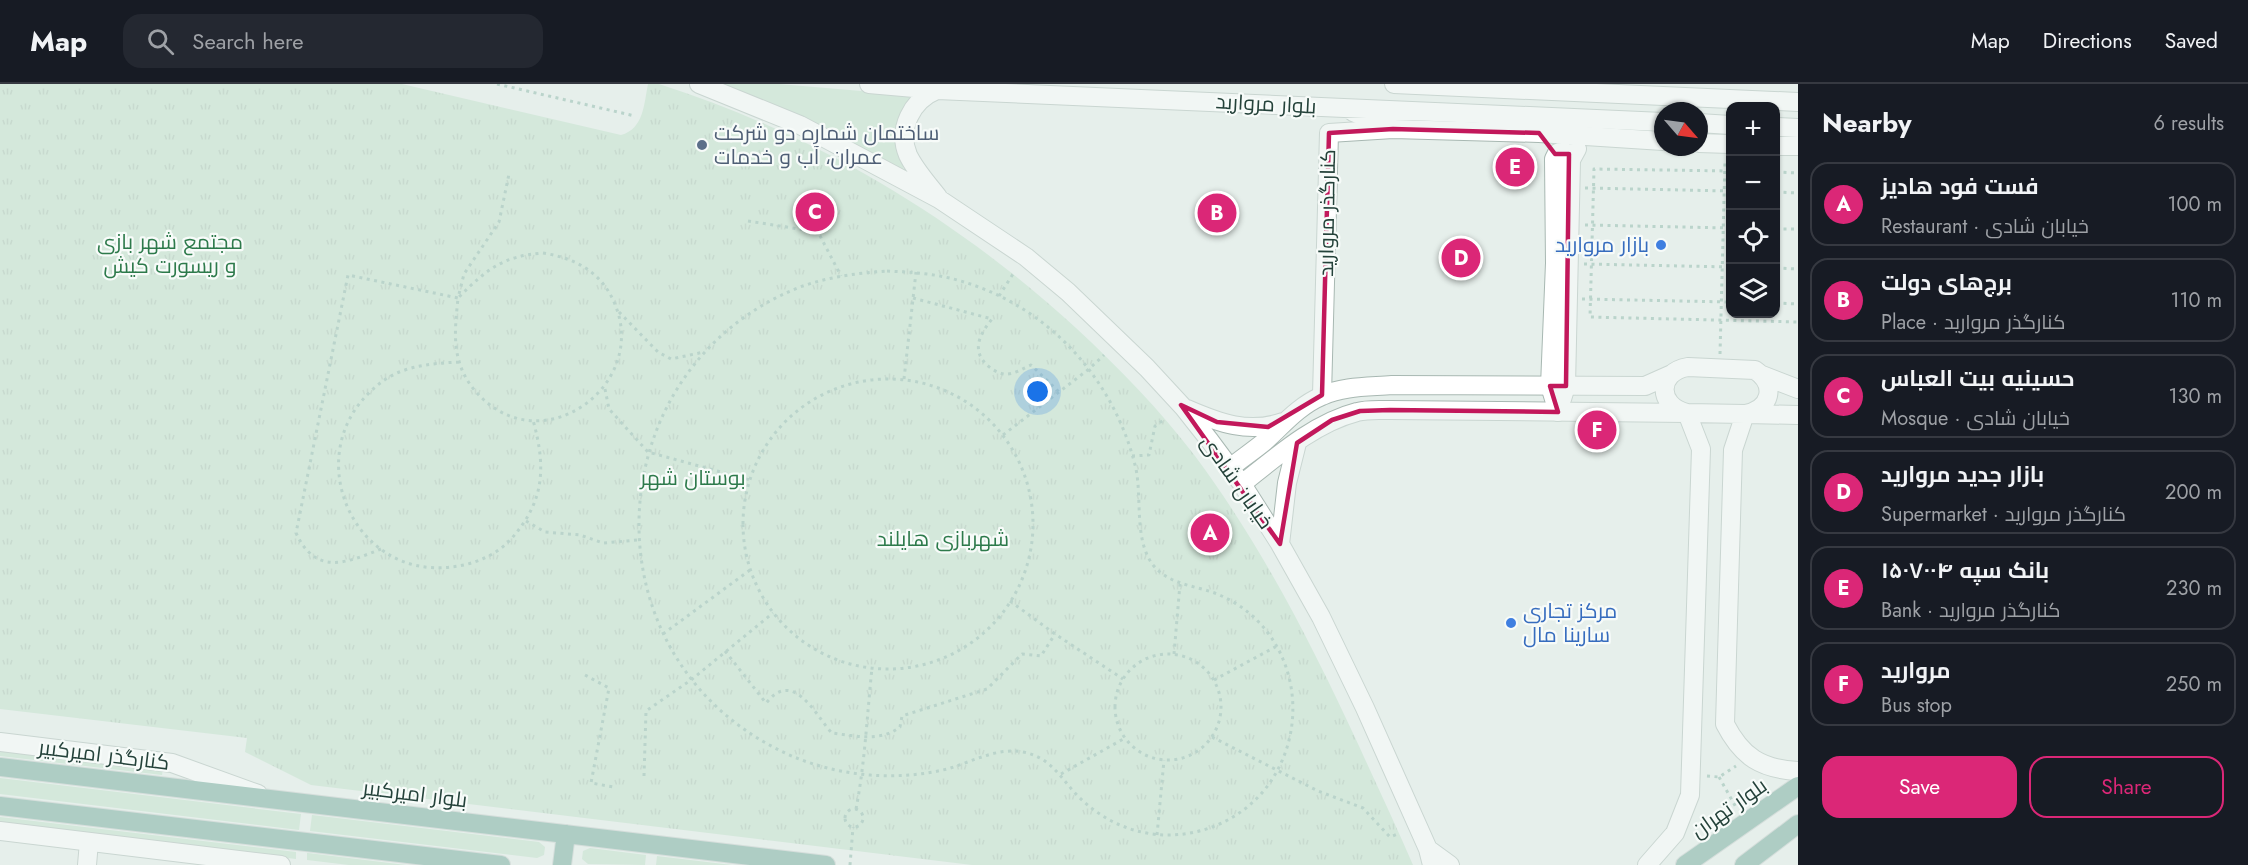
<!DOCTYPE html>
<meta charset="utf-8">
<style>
body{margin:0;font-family:Jost,Cairo,sans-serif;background:#242831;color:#f1f3f6}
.controls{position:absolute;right:18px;top:18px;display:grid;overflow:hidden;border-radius:12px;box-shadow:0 2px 4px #0004}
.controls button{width:54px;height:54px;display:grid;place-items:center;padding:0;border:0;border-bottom:2px solid #363941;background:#171b24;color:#f1f3f6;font:30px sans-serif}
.compass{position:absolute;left:1654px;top:18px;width:54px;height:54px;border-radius:50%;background:#171b24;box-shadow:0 2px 4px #0004;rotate:118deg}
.you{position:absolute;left:1038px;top:308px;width:21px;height:21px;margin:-15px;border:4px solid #fff;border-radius:50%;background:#1a73e8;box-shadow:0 0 0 9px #1a73e833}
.badge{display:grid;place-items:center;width:39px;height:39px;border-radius:50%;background:#db2777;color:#fff;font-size:20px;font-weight:700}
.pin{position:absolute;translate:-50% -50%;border:3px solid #fff;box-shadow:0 2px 6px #0006}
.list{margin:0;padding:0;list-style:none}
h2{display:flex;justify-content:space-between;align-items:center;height:78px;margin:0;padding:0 24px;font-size:26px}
h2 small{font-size:20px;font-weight:400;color:#9ea1a6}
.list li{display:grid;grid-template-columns:39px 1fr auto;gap:18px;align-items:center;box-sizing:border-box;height:84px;margin:0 12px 12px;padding:0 12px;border:2px solid #363941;border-radius:18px}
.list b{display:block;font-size:22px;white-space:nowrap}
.list p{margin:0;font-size:20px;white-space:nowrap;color:#9ea1a6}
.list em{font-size:20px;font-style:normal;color:#9ea1a6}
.actions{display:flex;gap:12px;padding:18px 24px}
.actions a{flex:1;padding:14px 0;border:2px solid #db2777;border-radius:18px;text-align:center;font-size:21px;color:#db2777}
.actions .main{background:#db2777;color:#fff}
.icon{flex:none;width:33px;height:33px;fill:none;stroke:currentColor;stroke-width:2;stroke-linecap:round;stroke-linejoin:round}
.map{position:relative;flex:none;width:1798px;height:781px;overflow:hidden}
header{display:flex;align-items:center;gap:36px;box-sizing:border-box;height:84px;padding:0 30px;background:#171b24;border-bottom:2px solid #363941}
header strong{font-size:28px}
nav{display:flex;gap:33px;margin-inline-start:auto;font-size:21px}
.search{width:420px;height:54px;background:#242831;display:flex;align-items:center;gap:15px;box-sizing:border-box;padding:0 21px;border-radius:18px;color:#9ea1a6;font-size:22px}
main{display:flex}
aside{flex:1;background:#171b24}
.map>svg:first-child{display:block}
.green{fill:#bfe0c8}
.park{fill:url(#park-tufts)}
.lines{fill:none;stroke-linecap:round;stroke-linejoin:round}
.minor-casing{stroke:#a8b8b2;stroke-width:20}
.tertiary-casing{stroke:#a8b8b2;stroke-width:20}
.primary-casing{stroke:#c2cac8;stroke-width:20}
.path{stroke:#86b3a5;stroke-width:3;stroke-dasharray:3 4.5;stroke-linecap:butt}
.minor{stroke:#fff;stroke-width:18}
.tertiary{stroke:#fff;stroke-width:18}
.primary{stroke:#6aa596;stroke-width:18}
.marked{fill:none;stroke:#c2185b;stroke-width:4.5;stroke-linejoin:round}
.service-dot{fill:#5c6f8a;stroke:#f7fbf9;stroke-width:2}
.shop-dot{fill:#3f7fe0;stroke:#f7fbf9;stroke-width:2}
.labels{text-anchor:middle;stroke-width:4.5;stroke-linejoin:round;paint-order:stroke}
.street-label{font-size:21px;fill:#24423a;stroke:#f7fbf9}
.service-label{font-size:21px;fill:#4e5e75;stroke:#f7fbf9;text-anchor:start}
.park-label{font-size:21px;fill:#2d7a4b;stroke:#f7fbf9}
.shop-label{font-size:21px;fill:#366cbe;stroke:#f7fbf9;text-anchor:end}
</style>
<header>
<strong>Map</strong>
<div class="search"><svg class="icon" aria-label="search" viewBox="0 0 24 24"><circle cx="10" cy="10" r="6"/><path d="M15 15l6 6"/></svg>Search here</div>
<nav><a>Map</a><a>Directions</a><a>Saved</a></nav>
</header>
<main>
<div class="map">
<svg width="1798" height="781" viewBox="0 0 1798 781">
<defs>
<pattern id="park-tufts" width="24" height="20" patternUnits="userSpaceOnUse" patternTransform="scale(1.5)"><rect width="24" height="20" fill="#bfe0c8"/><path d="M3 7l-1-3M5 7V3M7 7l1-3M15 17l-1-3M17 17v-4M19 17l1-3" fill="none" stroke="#a4c1ad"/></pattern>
</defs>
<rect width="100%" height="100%" fill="#e6efeb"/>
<!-- green -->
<path class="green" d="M723,0H779L873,8L916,9L900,72L905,89L804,34Z
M0,666L163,685L162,691L0,672Z
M0,694L301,730L299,746L0,710Z
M312,731L539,758L545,763L544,771L537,774L310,747Z
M0,733L296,768V775L0,740Z
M590,764L646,771L645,781L588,780L582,775L583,767Z
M307,769H308L406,781H349L307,776Z
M657,772L732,781H656Z"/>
<!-- park -->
<path class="park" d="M0,0H402L621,51C644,45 644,19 648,0H659C815,50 955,133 1076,244C1119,284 1160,326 1195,372C1262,462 1312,561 1359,662C1377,702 1396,741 1413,781H972L311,701L245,668L247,654L0,625Z"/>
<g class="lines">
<defs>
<path id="minor" d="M1699,59L1730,60
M1776,62H1798
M1322,311L1329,49L1393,45L1539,49L1663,57
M1562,315L1566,302L1571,76L1577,65
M1558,328L1550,302L1555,179L1554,75L1557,69L1563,67L1569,70L1571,76
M87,781L89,758"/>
<path id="tertiary" d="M699,0L800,41L939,115L1026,173L1068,208L1147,284L1184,324L1210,357L1242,400L1280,460L1321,533L1365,624L1428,765L1432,781
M869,0L937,6L1663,38
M1394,0L1798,18
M937,6C912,16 897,45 908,71C915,86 928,100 938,113
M1353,28L1393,45
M1699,39L1730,41
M1776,43L1798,44
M1688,283L1755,286C1777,301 1771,325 1745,330L1687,329C1657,322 1657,288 1688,283Z
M1762,291L1798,305
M1187,325C1219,339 1249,350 1283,338
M1798,331L1745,330L1733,366L1725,640C1742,673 1761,685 1798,687
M1230,384C1241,375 1253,367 1264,358C1282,342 1298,322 1322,312C1343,302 1369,303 1392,301L1645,302L1672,290
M1242,400C1276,373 1314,339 1357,328C1367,325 1379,326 1390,326L1687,329L1701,365L1690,711L1675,749L1647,781
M1280,460L1287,399L1297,359
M0,658L172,679L258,710
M0,747L281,781
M1428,765L1450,781"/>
<path id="primary" d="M0,683L826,781
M0,722L501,781
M562,781L566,750
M1685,781L1798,702
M1744,781L1798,740"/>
</defs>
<!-- minor casing -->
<use href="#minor" class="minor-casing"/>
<!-- tertiary casing -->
<use href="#tertiary" class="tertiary-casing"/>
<!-- primary casing -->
<use href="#primary" class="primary-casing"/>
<!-- path -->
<path class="path" d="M497,0L635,32
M1730,87L1594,85L1590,233L1798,238
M1776,88L1798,89
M1585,104L1730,107
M1776,108L1798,109
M748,137L818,148L841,192
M1585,141L1730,144
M1776,145H1798
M543,169C575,174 601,188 614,218C650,298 548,376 483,315C472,305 463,292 459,277C453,257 456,235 458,214C486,186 502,172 543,169Z
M1584,180L1730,183
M1776,184L1798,185
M887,187C907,188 926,189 945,193C1041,214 1114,291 1136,385C1142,415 1134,456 1153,481C1171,503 1200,501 1224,513C1293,546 1313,634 1271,697C1249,730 1211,750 1171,751C1135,752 1100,736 1075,709C1059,691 1049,673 1023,668C997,663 972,678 947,685C890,699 826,691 775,664C582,564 598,283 800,203C828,193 857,189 887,187Z
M999,212L1013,190
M913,214L992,235C980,250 971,266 987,281C991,285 998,289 1004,290C1013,291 1024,284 1031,281L1059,308
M1582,215L1730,218
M1776,219L1798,220
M619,228L658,268L671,275L704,268
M1720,270L1725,76
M459,278C441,279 423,280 405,286C392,290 380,298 371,307C300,373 354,495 451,483C473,481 497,471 511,455C545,417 546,383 533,336
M904,295L916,188
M743 440a145 145 0 1 1 290 0a145 145 0 1 1-290 0Z
M605,305L609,325L648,368L750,396
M1003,351L1089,285L1104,271
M1132,372L1149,371L1155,342L1165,335
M526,437L545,448L580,451L603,459L638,456
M381,465C346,479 316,492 296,449L348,191L458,214L464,190L499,138L509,90
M1010,517L1055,550L1123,595
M663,550L750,486
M725,567L766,619C769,616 773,611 777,609C800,596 819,636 832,649C855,652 881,658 900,643L902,632L987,605L1022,570L1041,572L1055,550
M1115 623a53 53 0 1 1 106 0a53 53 0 1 1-106 0Z
M1174,570L1180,500
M585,591L609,604L591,699L614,703
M1214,596L1277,562
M1212,653L1318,707L1363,724L1390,753L1400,749
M1061,690L1125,654
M644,692L646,627L691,596L773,529
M1707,692L1719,693L1736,682
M1719,693L1737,725
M856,725C865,679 867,631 872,584
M845 734a9 9 0 1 1 18 0a9 9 0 1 1-18 0Z
M1157,751L1164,676
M850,781L853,743"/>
<!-- minor -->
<use href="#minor" class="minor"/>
<!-- tertiary -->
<use href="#tertiary" class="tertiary"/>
<!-- primary -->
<use href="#primary" class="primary"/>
</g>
<!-- marked area -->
<path d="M0 0H1798V781H0ZM1393,45L1539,49L1555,70H1569L1566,302H1550L1558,328L1390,326L1360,327L1332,336L1297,359L1280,460L1181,321L1217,338L1268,343L1322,311L1329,49Z" fill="#e6efeb" fill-opacity=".55" fill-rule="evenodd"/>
<path class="marked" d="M1393,45L1539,49L1555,70H1569L1566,302H1550L1558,328L1390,326L1360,327L1332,336L1297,359L1280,460L1181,321L1217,338L1268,343L1322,311L1329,49Z"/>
<!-- markers -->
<circle class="service-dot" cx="702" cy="61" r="6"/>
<g class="shop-dot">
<circle cx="1661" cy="161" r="6"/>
<circle cx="1511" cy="539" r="6"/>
</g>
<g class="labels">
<!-- street labels -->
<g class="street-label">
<text transform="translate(1266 20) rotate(3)" y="7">بلوار مروارید</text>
<text transform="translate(1327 129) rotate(-89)" y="7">کنارگذر مروارید</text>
<text transform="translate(1237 398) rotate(55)" y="7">خیابان شادی</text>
<text transform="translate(104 671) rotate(7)" y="7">کنارگذر امیرکبیر</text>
<text transform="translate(415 710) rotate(7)" y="7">بلوار امیرکبیر</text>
<text transform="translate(1729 724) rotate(-35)" y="7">بلوار تهران</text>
</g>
<!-- service labels -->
<g class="service-label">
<text x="714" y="56">ساختمان شماره دو شرکت<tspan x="714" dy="24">عمران، آب و خدمات</tspan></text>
</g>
<!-- park labels -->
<g class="park-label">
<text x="170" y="165">مجتمع شهر بازی<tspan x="170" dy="24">و ریسورت کیش</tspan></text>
<text x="693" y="401">بوستان شهر</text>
<text x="943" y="462">شهربازی هایلند</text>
</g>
<!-- shop labels -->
<g class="shop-label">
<text x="1649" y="168">بازار مروارید</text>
<text x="1523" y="534" text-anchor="start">مرکز تجاری<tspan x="1523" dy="24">سارینا مال</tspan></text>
</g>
</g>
</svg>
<div class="controls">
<button>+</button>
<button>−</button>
<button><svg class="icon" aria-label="locate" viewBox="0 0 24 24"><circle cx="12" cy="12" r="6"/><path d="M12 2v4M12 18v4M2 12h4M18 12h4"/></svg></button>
<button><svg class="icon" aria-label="layers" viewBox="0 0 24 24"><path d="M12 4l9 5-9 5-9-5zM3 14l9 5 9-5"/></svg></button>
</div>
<svg class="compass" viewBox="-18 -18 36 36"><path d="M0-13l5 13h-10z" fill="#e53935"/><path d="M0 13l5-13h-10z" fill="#9ea1a6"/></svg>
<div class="you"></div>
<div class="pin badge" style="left:1210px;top:449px">A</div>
<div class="pin badge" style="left:1217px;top:129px">B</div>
<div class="pin badge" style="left:815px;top:128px">C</div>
<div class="pin badge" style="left:1461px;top:174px">D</div>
<div class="pin badge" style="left:1515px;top:83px">E</div>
<div class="pin badge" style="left:1597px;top:346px">F</div>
</div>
<aside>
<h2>Nearby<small>6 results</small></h2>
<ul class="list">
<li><span class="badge">A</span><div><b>فست فود هادیز</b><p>Restaurant · خیابان شادی</p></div><em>100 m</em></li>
<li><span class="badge">B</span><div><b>برج‌های دولت</b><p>Place · کنارگذر مروارید</p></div><em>110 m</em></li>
<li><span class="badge">C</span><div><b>حسینیه بیت العباس</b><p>Mosque · خیابان شادی</p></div><em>130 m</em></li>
<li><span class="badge">D</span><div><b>بازار جدید مروارید</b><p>Supermarket · کنارگذر مروارید</p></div><em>200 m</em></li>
<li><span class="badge">E</span><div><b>بانک سپه ۱۵۰۷۰۰۴</b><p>Bank · کنارگذر مروارید</p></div><em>230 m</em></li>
<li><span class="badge">F</span><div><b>مروارید</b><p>Bus stop</p></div><em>250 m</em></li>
</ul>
<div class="actions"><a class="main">Save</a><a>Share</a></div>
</aside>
</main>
